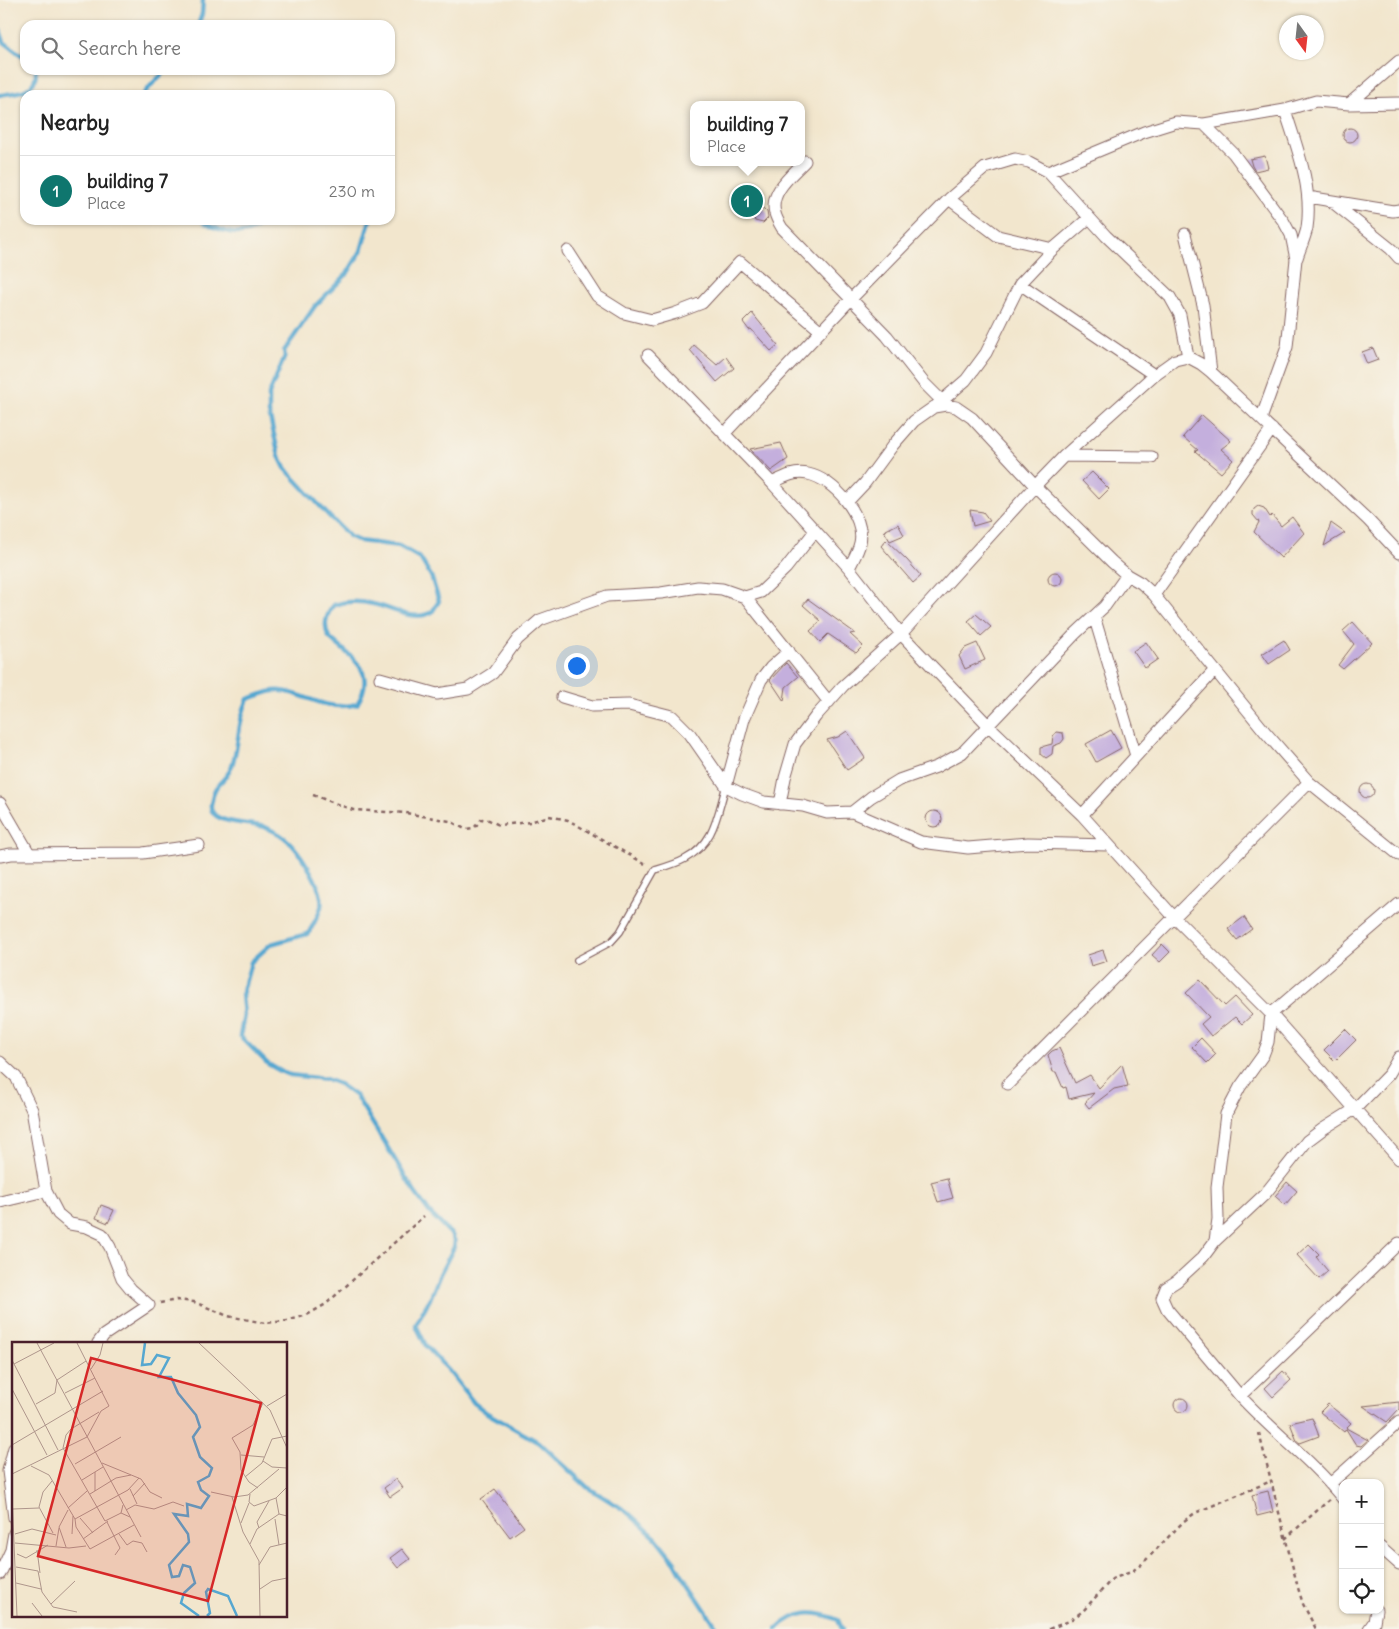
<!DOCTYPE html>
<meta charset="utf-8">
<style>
body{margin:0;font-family:Delius,sans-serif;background:#f2f2f2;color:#222}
.controls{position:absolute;right:15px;bottom:15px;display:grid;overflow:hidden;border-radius:10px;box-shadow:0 1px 4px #0004}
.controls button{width:45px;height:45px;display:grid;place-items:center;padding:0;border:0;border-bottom:1px solid #e0e0e0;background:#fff;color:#222;font:25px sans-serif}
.compass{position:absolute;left:1279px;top:15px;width:45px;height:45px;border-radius:50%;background:#fff;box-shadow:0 1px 4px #0004;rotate:165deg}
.you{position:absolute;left:576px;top:665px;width:18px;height:18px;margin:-12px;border:4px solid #fff;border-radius:50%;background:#1a73e8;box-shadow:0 0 0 8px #1a73e833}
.badge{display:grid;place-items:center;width:32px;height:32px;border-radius:50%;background:#0f766e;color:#fff;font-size:16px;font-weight:700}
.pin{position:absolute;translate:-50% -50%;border:2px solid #fff;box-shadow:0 1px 5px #0006}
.popup{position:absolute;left:690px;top:101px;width:115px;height:65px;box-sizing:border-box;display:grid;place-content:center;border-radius:10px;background:#fff;filter:drop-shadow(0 1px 4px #0005);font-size:16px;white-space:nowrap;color:#767676}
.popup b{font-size:19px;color:#222}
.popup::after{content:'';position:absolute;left:50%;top:100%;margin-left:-10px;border:10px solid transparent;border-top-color:#fff}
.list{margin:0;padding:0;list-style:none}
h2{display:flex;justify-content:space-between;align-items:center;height:65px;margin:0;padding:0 20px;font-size:21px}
h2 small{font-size:16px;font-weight:400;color:#767676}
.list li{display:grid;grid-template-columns:32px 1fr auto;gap:15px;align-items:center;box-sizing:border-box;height:70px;padding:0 20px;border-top:1px solid #e0e0e0}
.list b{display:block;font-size:19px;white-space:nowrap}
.list p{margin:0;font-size:16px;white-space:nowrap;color:#767676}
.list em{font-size:16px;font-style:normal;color:#767676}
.icon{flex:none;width:28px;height:28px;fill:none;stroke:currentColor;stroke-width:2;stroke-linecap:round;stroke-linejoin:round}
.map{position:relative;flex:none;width:1399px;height:1629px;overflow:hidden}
.search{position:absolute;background:#fff;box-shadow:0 1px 4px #0004;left:20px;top:20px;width:375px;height:55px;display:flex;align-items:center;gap:12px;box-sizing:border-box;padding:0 18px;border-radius:15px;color:#767676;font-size:19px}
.panel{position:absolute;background:#fff;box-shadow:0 1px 4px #0004;left:20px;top:90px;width:375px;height:135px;border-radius:15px}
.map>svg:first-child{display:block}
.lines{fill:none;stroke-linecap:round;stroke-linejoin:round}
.stream{stroke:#56a7d0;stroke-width:4.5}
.building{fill:#c4afdd}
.lane-casing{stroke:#856564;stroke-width:8}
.street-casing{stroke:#856564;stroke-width:13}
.path{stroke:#856564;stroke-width:2.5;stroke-dasharray:4 4;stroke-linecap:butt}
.lane{stroke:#fff;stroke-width:5.5}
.street{stroke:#fff;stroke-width:11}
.inset-river{fill:none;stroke:#56a7d0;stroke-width:2.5}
.inset-road{fill:none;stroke:#af968c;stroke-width:1}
.view{fill:#d62828;fill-opacity:0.15;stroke:#d62828;stroke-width:2.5}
.inset-edge{fill:none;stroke:#4a1f2b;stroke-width:2.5}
</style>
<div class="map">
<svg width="1399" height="1629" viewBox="0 0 1399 1629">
<rect width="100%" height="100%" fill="#f7f3e8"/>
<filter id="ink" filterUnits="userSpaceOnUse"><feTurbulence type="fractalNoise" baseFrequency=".02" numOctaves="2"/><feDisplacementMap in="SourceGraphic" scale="10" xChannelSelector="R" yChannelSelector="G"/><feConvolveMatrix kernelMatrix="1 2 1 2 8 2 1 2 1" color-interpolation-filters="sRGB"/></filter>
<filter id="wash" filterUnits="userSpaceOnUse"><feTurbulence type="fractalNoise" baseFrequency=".0096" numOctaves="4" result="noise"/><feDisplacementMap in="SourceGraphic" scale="20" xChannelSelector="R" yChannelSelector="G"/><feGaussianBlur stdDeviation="1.12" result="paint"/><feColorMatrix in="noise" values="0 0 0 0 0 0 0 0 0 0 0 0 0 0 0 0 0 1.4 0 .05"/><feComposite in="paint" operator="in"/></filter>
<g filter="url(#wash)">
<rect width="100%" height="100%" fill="#f2e6cd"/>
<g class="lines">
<!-- stream -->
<path class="stream" d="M198,25L202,14L203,0
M0,30L4,42L25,58
M0,95C17,92 37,93 36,70
M143,95L153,83L167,70
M201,220C206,225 213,227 219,229C235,235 253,236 263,220
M370,220L361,251L347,274L315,306L284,351L285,356L269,394V413L279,456L285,468L330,517L350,537L359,541L399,546L420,558L431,576L439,601L432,612C414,623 391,607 373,604C360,601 346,601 334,605C326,614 323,626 329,637C352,659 378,670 357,704C327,712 309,695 282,691C271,689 258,696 248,699C237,721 240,745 231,768C226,781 213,784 212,800C211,803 210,807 212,811C217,824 252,823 265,827C270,830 277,832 282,836C297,846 325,888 321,907C319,915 313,924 310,931L307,934L271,944L251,962L242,995L244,1015L240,1036L268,1064L282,1072L290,1075L326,1079L339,1084L356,1096L414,1191L430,1213L452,1235L455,1242L454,1247L440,1274L430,1299L423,1311L416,1325L426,1346L448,1370L474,1403L487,1413L540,1443L587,1487L626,1511L656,1538L675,1562L681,1573L718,1629
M777,1629C796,1610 815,1610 838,1620L842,1629"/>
</g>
<g id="blocks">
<!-- building -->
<path class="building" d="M1343 135a7 7 0 1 1 14 0a7 7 0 1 1-14 0Z
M1265,156L1268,168L1255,171L1252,166L1250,159Z
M756,193L759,205L755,206L764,209L767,212L768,218L763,223L755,221L749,207L738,210L735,197Z
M752,313L778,345L771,351L751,329L749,330L743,322Z
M694,345L717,365L726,357L734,368L717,382L690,350Z
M1373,348L1378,360L1367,364L1362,352Z
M1202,415L1231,441L1221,449L1233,460L1221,473L1195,451L1198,450L1183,437Z
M781,443L788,459L771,471L750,449Z
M1092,472L1109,489L1099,499L1082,481Z
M1258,506L1264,508L1270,517L1272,515L1281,526L1292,517L1304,533L1281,558L1254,532L1259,522L1253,515V512L1254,509Z
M970,510L983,512L990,521L973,526Z
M1331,523L1345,533L1324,546Z
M898,524L904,535L890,541L884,531Z
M886,540L907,560L921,576L913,583L881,546Z
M1048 579a7 7 0 1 1 14 0a7 7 0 1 1-14 0Z
M808,599L855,633L850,634L863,646L856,653L828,634L820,642L810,631L821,621L803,605Z
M976,614L991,627L981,636L968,621Z
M1353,622L1372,643L1343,669L1338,665L1354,644L1343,631Z
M1284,640L1290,650L1269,664L1262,654Z
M1146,642L1158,659L1145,668L1133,651Z
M977,643L985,660L965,669L959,656L965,648Z
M786,663L798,677L786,687L784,701L770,680Z
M1111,730L1121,748L1096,762L1086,744Z
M847,731L865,758L847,770L827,740L838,737Z
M1056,732L1063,733L1064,739L1061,743L1053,746L1052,754L1046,758L1041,754V747L1052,744L1053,736Z
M1360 791a7 7 0 1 1 14 0a7 7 0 1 1-14 0Z
M926 819a8 8 0 1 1 16 0a8 8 0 1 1-16 0Z
M1244,917L1252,929L1237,940L1228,929Z
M1162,944L1170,952L1160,962L1152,955Z
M1103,950L1107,961L1091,966L1088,955Z
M1200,980L1225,1006L1235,997L1252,1015L1242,1024L1235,1017L1211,1036L1201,1024L1209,1017L1186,993Z
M1345,1029L1356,1040L1335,1061L1324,1050Z
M1201,1038L1216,1054L1207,1063L1192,1047Z
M1059,1048L1075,1083L1090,1075L1099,1088L1122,1064L1128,1086L1114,1089L1089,1108L1085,1103L1094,1093L1069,1099L1066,1087L1063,1088L1056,1072H1053L1048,1055L1052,1051Z
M947,1178L953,1198L938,1202L931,1182Z
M1287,1182L1297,1191L1285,1205L1275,1196Z
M101,1205L114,1210L108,1223L96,1218Z
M1309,1244L1319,1254L1316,1257L1328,1271L1319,1279L1297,1255Z
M1283,1371L1291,1380L1273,1397L1265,1388Z
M1174 1405a7 7 0 1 1 14 0a7 7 0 1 1-14 0Z
M1399,1402V1409L1387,1422L1363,1406Z
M1328,1404L1351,1423L1346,1428L1368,1440L1361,1446L1356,1445L1346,1429L1344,1432L1320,1412Z
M1312,1418L1319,1436L1300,1443L1297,1441L1290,1423Z
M396,1479L403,1488L390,1497L384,1488Z
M495,1489L524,1527L510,1537L481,1499Z
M1268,1491L1273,1512L1257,1516L1252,1495Z
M402,1549L410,1559L398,1568L390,1558Z"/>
</g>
</g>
<g filter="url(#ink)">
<use href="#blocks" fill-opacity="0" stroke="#856564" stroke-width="1"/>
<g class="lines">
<defs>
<path id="lane" d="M577,960L611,942L620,932L655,870C665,867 676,864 685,859C715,843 717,815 726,786"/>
<path id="street" d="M1349,104L1399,61
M1285,110C1297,148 1313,187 1307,228C1305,238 1300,248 1297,258
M1204,124L1233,153L1284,222L1291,235L1296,259L1287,347L1261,419
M805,161C792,175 769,192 775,213C776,218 779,223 782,228L887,336L924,383L942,401
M1048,172L1144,132L1176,122L1204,124L1285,110L1316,101L1349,104L1399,103
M1308,197L1393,211L1399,210
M949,199L998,236L1053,249
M1331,201L1391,249L1399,258
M1185,234L1203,305L1211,372
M568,251L597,296L624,313L652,320L676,313L702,303L740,262L821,331
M1020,284L1154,375
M648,355L772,483L849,568L901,634L988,725L1082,815L1174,917L1271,1014L1399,1159
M936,406L966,380L986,353L1020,284L1053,249L1089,218
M724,434L851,299L949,199L985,168L1015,159L1029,162L1048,172L1106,236L1170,297L1180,315L1188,357
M1064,456L1152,457
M772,483C784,477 794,471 808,474C834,479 866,517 860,543C858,552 853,560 849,568
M848,501L865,483L893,445L914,421L934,407L946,405L956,407L972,418L1035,486L1112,562L1127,575L1141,583L1154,595L1266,733L1309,782L1399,855
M1154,595L1272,429
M745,597L829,702
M1094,616L1136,756
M380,678L437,694L468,689L493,673L518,639L540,620L607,596L661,593L698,587L722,589L745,597L761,592L786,568L815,531
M562,697L592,706L629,705L672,716L690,734L726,786L742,794L764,802L803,806L827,813L852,812L921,842L968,848L1028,843L1109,845
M726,786L744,719L761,680L771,667L789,651
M0,803L29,853
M780,804L785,778L795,744L816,716L843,686L901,634L1035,486L1064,456L1154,375L1175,360L1188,357L1201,364L1211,372L1368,520L1399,553
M852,812L871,797L899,780L936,767L962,753L1075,634L1105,606L1127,575
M1082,815L1215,670
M0,856L11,854L143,853L199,845
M0,1062L16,1077L32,1110L46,1191L58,1214L70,1224L87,1227L102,1234L110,1247L122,1278L131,1289L149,1305L104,1335L98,1343
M1008,1084L1309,782
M0,1202L46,1191
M1215,1241L1265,1194L1307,1141L1323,1129L1355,1109L1389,1074L1399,1057
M1240,1396L1399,1243
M14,1448L8,1471L14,1518
M1330,1484L1399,1422
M1343,1499C1313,1461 1273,1432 1240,1396L1167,1309L1162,1298L1166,1288L1177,1281L1203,1257L1215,1241L1218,1219L1217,1187L1226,1114L1240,1087L1263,1055L1268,1042L1271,1014L1399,904
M1380,1547L1399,1564
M0,1574L11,1550L14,1533
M1369,1629L1374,1622L1376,1610"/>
</defs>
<!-- lane casing -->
<use href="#lane" class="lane-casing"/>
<!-- street casing -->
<use href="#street" class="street-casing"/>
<!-- path -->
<path class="path" d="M313,795L353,810L406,813L450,821L465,829L474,828L482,819L489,820L499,825L530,822L549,816L568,820L647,865
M160,1303L177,1300L194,1302L228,1316L265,1323L287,1321L307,1315L326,1304L424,1216
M1259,1433L1298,1588L1303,1604L1316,1629
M1285,1539L1329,1500
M1049,1629L1069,1621L1083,1611L1112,1579L1131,1572L1142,1564L1184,1521L1195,1513L1271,1481"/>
<!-- lane -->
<use href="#lane" class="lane"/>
<!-- street -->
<use href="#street" class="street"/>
</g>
</g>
<!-- overview -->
<g transform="translate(12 1342)">
<rect width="275" height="275" fill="#f2e6cd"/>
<path class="inset-river" d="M133,1L130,23L139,22L145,13L157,16L147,35H159L166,51L184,73L188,85L181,95L188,115L200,126L197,134L186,140L189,148L197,154L189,166L175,162L176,174L162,172L176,192L177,200L157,223L160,235L167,234L171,223L178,225L183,241L172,251L169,261L187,274M195,274L198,271L194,250L196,247L216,254L225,274"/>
<path class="inset-road" d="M25,1L129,195M187,1L258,68L275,106M0,18L46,108M2,22L42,1M79,27L88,13L91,1M0,47L35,113M53,51L83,36M24,62L43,51L45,38L74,19M255,64L275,52M87,70L59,87L54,93L51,106L93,179L109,171M0,103L91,49M229,113L252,115M251,119L260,125L275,126M90,121L129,137L138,150L150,156M63,122L109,95M19,124L37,133L63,177L116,148L127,136M83,130V149M0,132L75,95L89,69L97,64L65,1M233,135L250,121L260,97L275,94M70,138L91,125M40,139L31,150L27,165L41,191M246,146L237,140L229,128L228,110L220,96L241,83L251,61M118,147L125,162M199,150L222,155L236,153L267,127M0,152L5,274M78,152L104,136L119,133M238,152L237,160L242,164L264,156L275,145M121,154L133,141M220,155L231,190L247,219L248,274M264,156L267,172L275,174M111,163L109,171L118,175M56,166L75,149M1,167L27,166M114,168L123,163L142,167L161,160L172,164M68,176L81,191M63,177L64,185L78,207L122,183M263,177L267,203M95,180L108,206L103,213M229,181L237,161M247,186L245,180L257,159M3,192L20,187L44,193M60,192L61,174M107,192L115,203L121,199L130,201L135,210M71,197L96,179M3,201L57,206L74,204M238,202L245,187L267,172M44,204L47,186M54,205L47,185L56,168M25,208L28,231M5,212L14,216L36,203M247,223L258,205L275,201M4,225L26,229L30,250L41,265L65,270M4,241L29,247M248,247L260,239L275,236M20,261L30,274M39,262L63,239"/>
<path class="view" d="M79,16L249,61L196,259L26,214Z"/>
<rect width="275" height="275" class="inset-edge"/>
</g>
</svg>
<div class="controls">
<button>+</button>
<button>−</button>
<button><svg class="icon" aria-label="locate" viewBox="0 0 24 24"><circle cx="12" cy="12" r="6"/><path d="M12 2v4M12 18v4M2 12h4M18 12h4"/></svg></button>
</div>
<svg class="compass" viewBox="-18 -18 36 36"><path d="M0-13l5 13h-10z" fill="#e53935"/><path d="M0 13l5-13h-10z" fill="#767676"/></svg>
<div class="you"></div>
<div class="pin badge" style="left:747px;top:201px">1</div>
<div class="popup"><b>building 7</b>Place</div>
<div class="search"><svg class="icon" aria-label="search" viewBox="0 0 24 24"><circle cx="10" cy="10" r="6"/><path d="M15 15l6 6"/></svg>Search here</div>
<section class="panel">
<h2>Nearby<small></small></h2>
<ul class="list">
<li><span class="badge">1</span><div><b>building 7</b><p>Place</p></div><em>230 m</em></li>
</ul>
</section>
</div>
